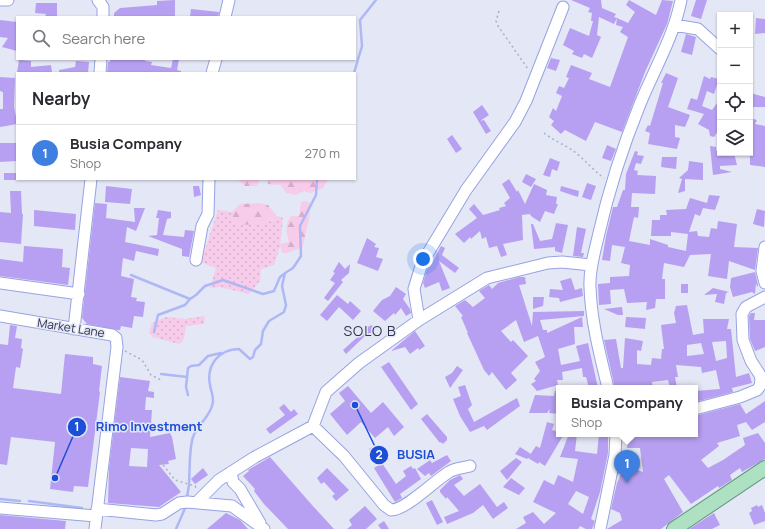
<!DOCTYPE html>
<meta charset="utf-8">
<style>
body{margin:0;font-family:Manrope,sans-serif;background:#f2f2f3;color:#2b2b33}
.controls{position:absolute;right:12px;top:12px;display:grid;overflow:hidden;border-radius:0px;box-shadow:0 1px 3px #0004}
.controls button{width:36px;height:36px;display:grid;place-items:center;padding:0;border:0;border-bottom:1px solid #e1e1e2;background:#fff;color:#2b2b33;font:20px sans-serif}
.you{position:absolute;left:423px;top:259px;width:14px;height:14px;margin:-10px;border:3px solid #fff;border-radius:50%;background:#1a73e8;box-shadow:0 0 0 6px #1a73e833}
.badge{display:grid;place-items:center;width:26px;height:26px;border-radius:50%;background:#6e622f;color:#fff;font-size:13px;font-weight:700}
.pin{position:absolute;translate:-50% -33px;filter:drop-shadow(0 1px 2px #0008)}
.pin::after{content:'';position:absolute;top:21px;width:14px;height:12px;background:inherit;clip-path:polygon(0 0,100% 0,50% 100%)}
.popup{position:absolute;left:556px;top:385px;width:142px;height:52px;box-sizing:border-box;display:grid;place-content:center;border-radius:0px;background:#fff;filter:drop-shadow(0 1px 3px #0005);font-size:13px;white-space:nowrap;color:#7c7c81}
.popup b{font-size:15px;color:#2b2b33}
.popup::after{content:'';position:absolute;left:50%;top:100%;margin-left:-8px;border:8px solid transparent;border-top-color:#fff}
.list{margin:0;padding:0;list-style:none}
h2{display:flex;justify-content:space-between;align-items:center;height:52px;margin:0;padding:0 16px;font-size:17px}
h2 small{font-size:13px;font-weight:400;color:#7c7c81}
.list li{display:grid;grid-template-columns:26px 1fr auto;gap:12px;align-items:center;box-sizing:border-box;height:56px;padding:0 16px;border-top:1px solid #e1e1e2}
.list b{display:block;font-size:15px;white-space:nowrap}
.list p{margin:0;font-size:13px;white-space:nowrap;color:#7c7c81}
.list em{font-size:13px;font-style:normal;color:#7c7c81}
.icon{flex:none;width:22px;height:22px;fill:none;stroke:currentColor;stroke-width:2;stroke-linecap:round;stroke-linejoin:round}
.map{position:relative;flex:none;width:765px;height:529px;overflow:hidden}
.search{position:absolute;background:#fff;box-shadow:0 1px 3px #0004;left:16px;top:16px;width:340px;height:44px;display:flex;align-items:center;gap:10px;box-sizing:border-box;padding:0 14px;border-radius:0px;color:#7c7c81;font-size:15px}
.panel{position:absolute;background:#fff;box-shadow:0 1px 3px #0004;left:16px;top:72px;width:340px;height:108px;border-radius:0px}
.map>svg:first-child{display:block}
.grass{fill:url(#grass-dots)}
.forest{fill:url(#forest-firs)}
.lines{fill:none;stroke-linecap:round;stroke-linejoin:round}
.stream{stroke:#aeb8f5;stroke-width:2.5}
.building{fill:#b7a0f1;fill-rule:evenodd}
.minor-casing{stroke:#98a2e3;stroke-width:13}
.major-casing{stroke:#5f9680;stroke-width:16}
.path{stroke:#acb0c2;stroke-width:1.5;stroke-dasharray:2 3;stroke-linecap:butt}
.minor{stroke:#fff;stroke-width:11}
.major{stroke:#aee0c2;stroke-width:14}
.labels{text-anchor:middle;stroke-width:3;stroke-linejoin:round;paint-order:stroke}
.street-label{font-size:12px;fill:#30344f;stroke:#e4e7f5}
.quarter-label{font-size:14px;letter-spacing:1px;fill:#30344f;stroke:#e4e7f5}
.leader{fill:none;stroke:#1d4ed8;stroke-width:1.5}
.callout-dot{fill:#1d4ed8;stroke:#e4e7f5;stroke-width:1.5}
.mark-label{font-size:12px;text-anchor:middle;font-weight:bold;fill:#fff}
.callout-label{font-size:13px;text-anchor:middle;font-weight:bold;fill:#1d4ed8;stroke:#e4e7f5;stroke-width:3;stroke-linejoin:round;paint-order:stroke}
</style>
<div class="map">
<svg width="765" height="529" viewBox="0 0 765 529">
<defs>
<pattern id="grass-dots" width="8" height="8" patternUnits="userSpaceOnUse"><rect width="8" height="8" fill="#f7cbea"/><path d="M2 2h.1M6 6h.1" fill="none" stroke="#d4afca" stroke-width="1.8" stroke-linecap="round"/></pattern>
<pattern id="forest-firs" width="22" height="20" patternUnits="userSpaceOnUse"><rect width="22" height="20" fill="#f7cbea"/><path d="M5 1l3.5 6h-7zM16 11l3.5 6h-7z" fill="#d4afca"/></pattern>
</defs>
<rect width="100%" height="100%" fill="#e4e7f5"/>
<!-- grass -->
<path class="grass" d="M218,210L232,212L233,225L272,221L277,216L283,218L280,247L274,265L261,269L260,281L249,294L220,287L210,288L216,268L201,262Z
M205,316L204,324L186,326L184,339L179,344L153,337L149,332L152,323L166,317L185,319Z"/>
<!-- forest -->
<path class="forest" d="M237,179H260L257,186H245Z
M267,179H328L323,188L310,193L303,191L296,195L286,193L281,185L268,184Z
M306,201L310,203C311,218 305,232 303,247L287,253H282L280,244L289,242C286,232 285,224 291,216H299L301,202Z
M259,203L268,205L277,216C266,227 248,224 233,225L232,212L240,204Z"/>
<g class="lines">
<!-- stream -->
<path class="stream" d="M354,73L362,46L360,20L376,0
M131,275L190,299
M154,332L158,315L185,305L190,299L196,295L205,286L223,280L263,294L274,291L280,277L284,274
M161,374L187,377
M188,395L186,387L188,368L191,366L199,365L208,356L221,353
M189,483C190,470 189,449 193,437C197,426 209,417 212,406C215,398 211,392 210,385C206,365 219,349 239,349L250,359L253,357L255,350L261,344L263,331L269,321L284,312L286,305L282,286L285,273L293,268L301,256L300,226L316,195L317,179
M187,497L189,485
M0,499L20,501
M29,501L82,508
M176,529L186,506"/>
</g>
<!-- building -->
<path class="building" d="M175,0V17H114V13L120,8L157,5V1Z
M571,0H601L602,8L616,14L614,17L617,18L614,24L599,17L597,35L601,37L592,58L584,54L582,58L572,54L574,51L563,45L570,28L589,36L593,21H591L592,13L588,12L590,8Z
M629,0L656,15L662,0L673,1L667,24L645,72L622,132L595,122L586,141L565,130L561,134L551,125L554,121L549,117L553,108L556,111L562,96L556,93L559,86L564,88L569,78L566,77L571,65L592,73L589,79L610,87L628,37L620,32L623,27L616,25L617,18L628,23L635,12L626,5Z
M696,0H707L701,19L691,16Z
M36,3H57V17H45L46,14L35,13Z
M191,9L219,12L218,17H190Z
M756,18L765,19V33L755,34Z
M0,20L17,22V51L2,47L8,38L0,37Z
M686,34L696,37L692,55L681,52Z
M551,58L560,60L556,71L547,68Z
M110,59H146L145,61L152,62L151,65L171,68L173,59H179L177,70L181,71V73H107L108,62H110Z
M19,60L31,61V67L51,65L52,73H17Z
M76,61L89,62L88,73H59V70L75,67Z
M666,73L678,78L668,107L690,115L685,127L675,125V137L680,138L677,149L648,144L650,133L645,131L648,125L650,126L663,83H661Z
M704,76L710,79L711,77L719,79L714,94L707,91L702,106L712,110L720,99V128L714,137L710,136L709,130L698,124L704,114L687,109L691,98L697,100Z
M0,77L15,78L14,107L17,122V124L0,127V109H3V92L0,91Z
M750,93L765,97V107H750Z
M482,105L489,115L480,121L484,120L491,131L486,134L473,112Z
M750,118L757,120L755,124L765,126V167L750,165Z
M452,135L462,149L456,153L447,139Z
M0,143H17V161L0,162Z
M607,145L616,149L611,161L602,158Z
M710,146L716,147V151L720,150V153H734L737,165L720,166V169L732,172L713,175Z
M635,151L638,152L637,155L644,156L641,164L636,163L634,170L638,171L637,175L656,176L655,194L632,193L631,207H639L638,218L634,217L629,241L650,245V239L668,245V247L686,251L688,234L671,232V236H651L652,220H660V215H667L666,210L686,209L690,198L707,203L709,195L720,196L715,210L703,208L700,216L695,214L689,232L697,231L698,236L709,237L711,228L717,229L718,221L737,224L734,247L758,248L755,270L729,261L727,279L708,276L711,254L690,255L684,267L664,263L662,279H665V299H656L655,308L646,310L647,302L627,303L624,289L610,290L611,304L599,305L598,284L610,283V277L629,276L630,265L621,263L625,247L612,245L610,261L602,260L606,236L613,207H617L623,190H625L626,174Z
M662,157H677L676,169L661,167Z
M550,158L560,162L557,171L552,169L550,177L543,175Z
M689,161L703,163V180L685,179V191L678,193L682,179L679,178L688,170Z
M4,173H17V180H4Z
M526,174L536,179L531,187L522,182Z
M509,179L517,192L518,190L525,204L534,184L547,190L546,195L557,197L556,204H558L554,214L545,211L540,222L531,216L530,214L522,215L523,240L503,244L507,255L501,257L497,246L489,248L486,237L482,239L480,231L471,239L470,237L464,243L455,234L477,218L469,209L474,204L483,215L500,210L499,208L506,206L504,203L510,198L502,184Z
M587,183L596,186L591,200L582,197Z
M106,186L132,189L130,204L105,202Z
M193,186H199L201,195L194,197Z
M561,186L579,191L578,197L560,191Z
M10,191H21L22,214H23L21,244L0,242V212L11,213Z
M95,203L107,204L106,218L135,222L134,208H145L136,231L127,227L125,242L159,249L158,256L136,251L134,261L123,258L121,276L134,279L131,297L137,298L136,301L145,302L143,317L134,316L132,328L121,326L120,330H117L87,324L82,318Z
M757,209L765,211L764,227L753,224Z
M34,210L76,214L75,230L34,226Z
M158,210L171,212V218L167,219L163,235L184,237L185,230L194,231L189,257L182,256V249L148,236L157,235L159,218H156Z
M556,223L568,225L562,253L555,251V247L534,249L531,224H533L540,241L552,239Z
M577,227L586,229L581,253H584L583,257L573,256Z
M367,238L376,244L374,247L379,248L376,257L383,259L378,271L357,263Z
M24,246L63,249L62,267L70,268L68,285L0,276V259L23,262Z
M441,246L445,248L442,255L459,268L455,273L439,261L450,288L442,291L439,282L425,288L423,283L428,266L431,265Z
M339,262L345,269L350,264L349,273L341,280L343,282L328,301L324,298L335,283L330,280L335,273L333,272Z
M755,272L758,285L757,287L756,283L755,294L752,292L733,297L730,287L731,278Z
M519,277H525L526,284L519,285L532,326L533,312L584,311V316L540,320L543,330H547V333L582,317L583,327H574L575,344L558,349L561,365L580,361L576,346L588,343L598,388H589L586,377H583L582,368L562,372L563,380H557L558,385L537,391L531,384L536,381L534,379L540,371L535,362L545,357L538,336L524,342L516,320L501,331L511,342L513,340L528,356L511,373L517,380L506,390L492,372L489,376L484,370L467,333H468L461,317L463,316L455,306L465,300L473,307L485,298L479,291L489,285L492,289L498,283Z
M571,278L575,290L582,288L583,296L560,302L559,298L549,297L550,289L563,290L560,281Z
M681,284H688V293H681Z
M396,287L406,294L403,299L410,309L411,313L406,316L401,308L395,315L394,313L385,321L373,311L382,300L390,296Z
M713,288L729,292L726,293L724,304L715,302L717,294L704,295Z
M337,295L348,304L350,301L361,311L353,320L339,307L327,321L320,315Z
M533,297H544L543,306L533,309Z
M687,305L693,335L704,333L703,319H729L727,329H731L736,377L749,373L752,383L732,388L733,392L695,402V391L720,389L716,370L702,373L701,367L676,365L678,377H675L677,388H670L668,380L652,382L653,388H615L604,340L616,339L621,368H623L625,338L643,341L641,351L637,350V364L651,365L652,358L661,359L662,349H664L661,325L676,323L674,313L676,306ZM726,341L727,358L716,361L712,342ZM701,343L704,354L687,356V345Z
M622,307L623,315H618L604,309Z
M751,313H755L754,320H765V347L755,351L750,339L749,316Z
M626,317L646,318L645,329L625,327Z
M10,325L17,326L15,338L22,339L21,348L23,349L20,368L16,367L13,388L61,394L65,354L93,357V364L102,366L99,391L100,392L88,487L74,486L73,492L50,489L55,442L11,437L7,465L0,464V344L8,345Z
M372,325L375,331L366,335L346,354L343,350L362,333L361,330Z
M415,331L425,346L419,350L418,348L410,354L405,347L391,351Z
M389,362L418,404L411,410L381,367Z
M457,366L463,370L450,388L445,377L452,373Z
M120,377L150,381L148,391L154,392V398L146,397L145,410H152L150,437L170,433L172,437L176,459L168,461L169,464L159,465L181,492L159,507L108,503L109,468ZM131,448L148,449L147,467L129,466Z
M465,385L472,405L468,409L474,422L517,398L520,406L487,430L484,426L470,432L460,416L453,399L461,396L458,387Z
M348,386L371,413L383,402L404,427L394,436L388,427L375,438L361,422L347,435L330,414L345,401L339,393Z
M555,391H558L557,406H559V414L549,413L550,409L547,413H529L535,395L554,396Z
M765,401V422L752,430L746,422L737,425L740,436L717,443L719,446L701,460L708,468L723,460L745,445L743,438L758,433L765,443V459L742,472L740,468L730,475L732,480L719,488L718,486L691,504L669,475L664,479L683,512L661,529H607L622,520L620,513L611,509L617,483L625,465L643,472L640,448H627L628,434H695V416L740,404L746,414Z
M284,404L291,412L294,409L298,414L270,434L266,429L285,415L279,408Z
M427,414L447,437V440L443,444L441,442L440,443L421,419Z
M547,422L554,424L552,430L559,432V434H564L545,466L539,462L538,464L528,458L536,446L540,448Z
M569,434H577L575,451L597,454L599,434H608V453L600,492L591,519L595,521L592,529H586L580,526L578,529H516L526,523L523,517L533,512L544,524L556,513L533,502L544,480L554,485L558,475L573,482L578,459L560,457ZM576,491L589,497L583,514L568,504Z
M374,446L379,453L373,456L369,449Z
M520,447L531,454L527,459L515,454Z
M447,455L451,461L431,476L429,473L425,476L417,469L430,460L432,463Z
M270,457L312,505L334,529H288L264,504L254,491L255,489L243,476L249,471L248,470Z
M516,458L522,462L507,480L500,471Z
M382,463L396,484L406,476L403,471L411,466L413,469L415,468L421,479L400,494L402,498L395,502L374,468Z
M203,468L208,475L195,484L191,479Z
M327,468L349,490L336,501L332,496L335,494L324,482L321,484L317,478Z
M460,475L463,479L454,485L464,496L480,484L497,507L504,502L508,508L493,519L483,505L473,513L447,524L444,517L459,511L447,497L446,499L440,492V490L450,480Z
M511,478L525,488L519,495L503,487Z
M432,500L443,522L437,525L426,503Z
M757,505L758,507L762,505L765,513V521L754,525L749,513L752,511L751,508Z
M365,506L377,519L366,529H347L352,525L349,520Z
M226,513L240,520L248,529H207Z
M714,513L720,525L712,529H689Z
M0,515L66,521L65,529H0Z
M384,521L389,529H381L378,525Z"/>
<g class="lines">
<defs>
<path id="minor" d="M0,0H8
M98,0L103,7V17
M225,17L229,0
M674,25L698,29L720,49
M100,73L101,59
M212,73L216,59
M765,247L762,271L765,283
M196,260L202,226L208,214L209,179
M0,283L79,294
M0,316L112,335L116,338L117,347L95,529
M419,320L414,289L422,263L466,190L515,122L526,101L563,7
M74,329L91,179
M608,388C600,355 591,321 590,287C589,269 595,251 599,233C609,189 623,146 640,104C654,70 674,36 681,0
M695,409L740,397L757,390L760,386L761,380L760,375L751,361L743,340L742,314L746,307L765,297
M313,426L326,392L359,363L419,320L487,278L548,263L562,262L591,265
M231,472L233,482L240,489L260,523
M197,502L219,480L255,457L313,426L344,456L384,505L391,510C406,510 434,481 449,472C455,468 463,468 470,466
M0,508L96,516
M97,509L156,515L162,514L179,503L187,502L232,506L264,529
M600,529L615,455L616,434"/>
<path id="major" d="M674,529L765,468"/>
</defs>
<!-- minor casing -->
<use href="#minor" class="minor-casing"/>
<!-- major casing -->
<use href="#major" class="major-casing"/>
<!-- path -->
<path class="path" d="M499,11L496,21L498,26L528,69
M544,133C554,141 566,145 576,153C586,161 594,171 604,178
M125,351L142,360L151,375L161,380
M160,461L175,480L195,486L197,489"/>
<!-- minor -->
<use href="#minor" class="minor"/>
<!-- major -->
<use href="#major" class="major"/>
</g>
<g class="labels">
<!-- street labels -->
<g class="street-label">
<text transform="translate(71 328) rotate(9)" y="4">Market Lane</text>
</g>
<!-- quarter labels -->
<g class="quarter-label">
<text x="370" y="336">SOLO B</text>
</g>
</g>
<!-- callouts -->
<path class="leader" d="M55 478L77 427M355 405L379 455"/>
<g class="callout-dot">
<circle cx="55" cy="478" r="4"/>
<circle cx="355" cy="405" r="4"/>
<circle cx="77" cy="427" r="10"/>
<circle cx="379" cy="455" r="10"/>
</g>
<g class="mark-label">
<text x="77" y="431">1</text>
<text x="379" y="459">2</text>
</g>
<g class="callout-label">
<text x="149" y="431">Rimo Investment</text>
<text x="416" y="459">BUSIA</text>
</g>
</svg>
<div class="controls">
<button>+</button>
<button>−</button>
<button><svg class="icon" aria-label="locate" viewBox="0 0 24 24"><circle cx="12" cy="12" r="6"/><path d="M12 2v4M12 18v4M2 12h4M18 12h4"/></svg></button>
<button><svg class="icon" aria-label="layers" viewBox="0 0 24 24"><path d="M12 4l9 5-9 5-9-5zM3 14l9 5 9-5"/></svg></button>
</div>
<div class="you"></div>
<div class="pin badge" style="left:627px;top:483px;background:#3f7fe0">1</div>
<div class="popup"><b>Busia Company</b>Shop</div>
<div class="search"><svg class="icon" aria-label="search" viewBox="0 0 24 24"><circle cx="10" cy="10" r="6"/><path d="M15 15l6 6"/></svg>Search here</div>
<section class="panel">
<h2>Nearby<small></small></h2>
<ul class="list">
<li><span class="badge" style="background:#3f7fe0">1</span><div><b>Busia Company</b><p>Shop</p></div><em>270 m</em></li>
</ul>
</section>
</div>
